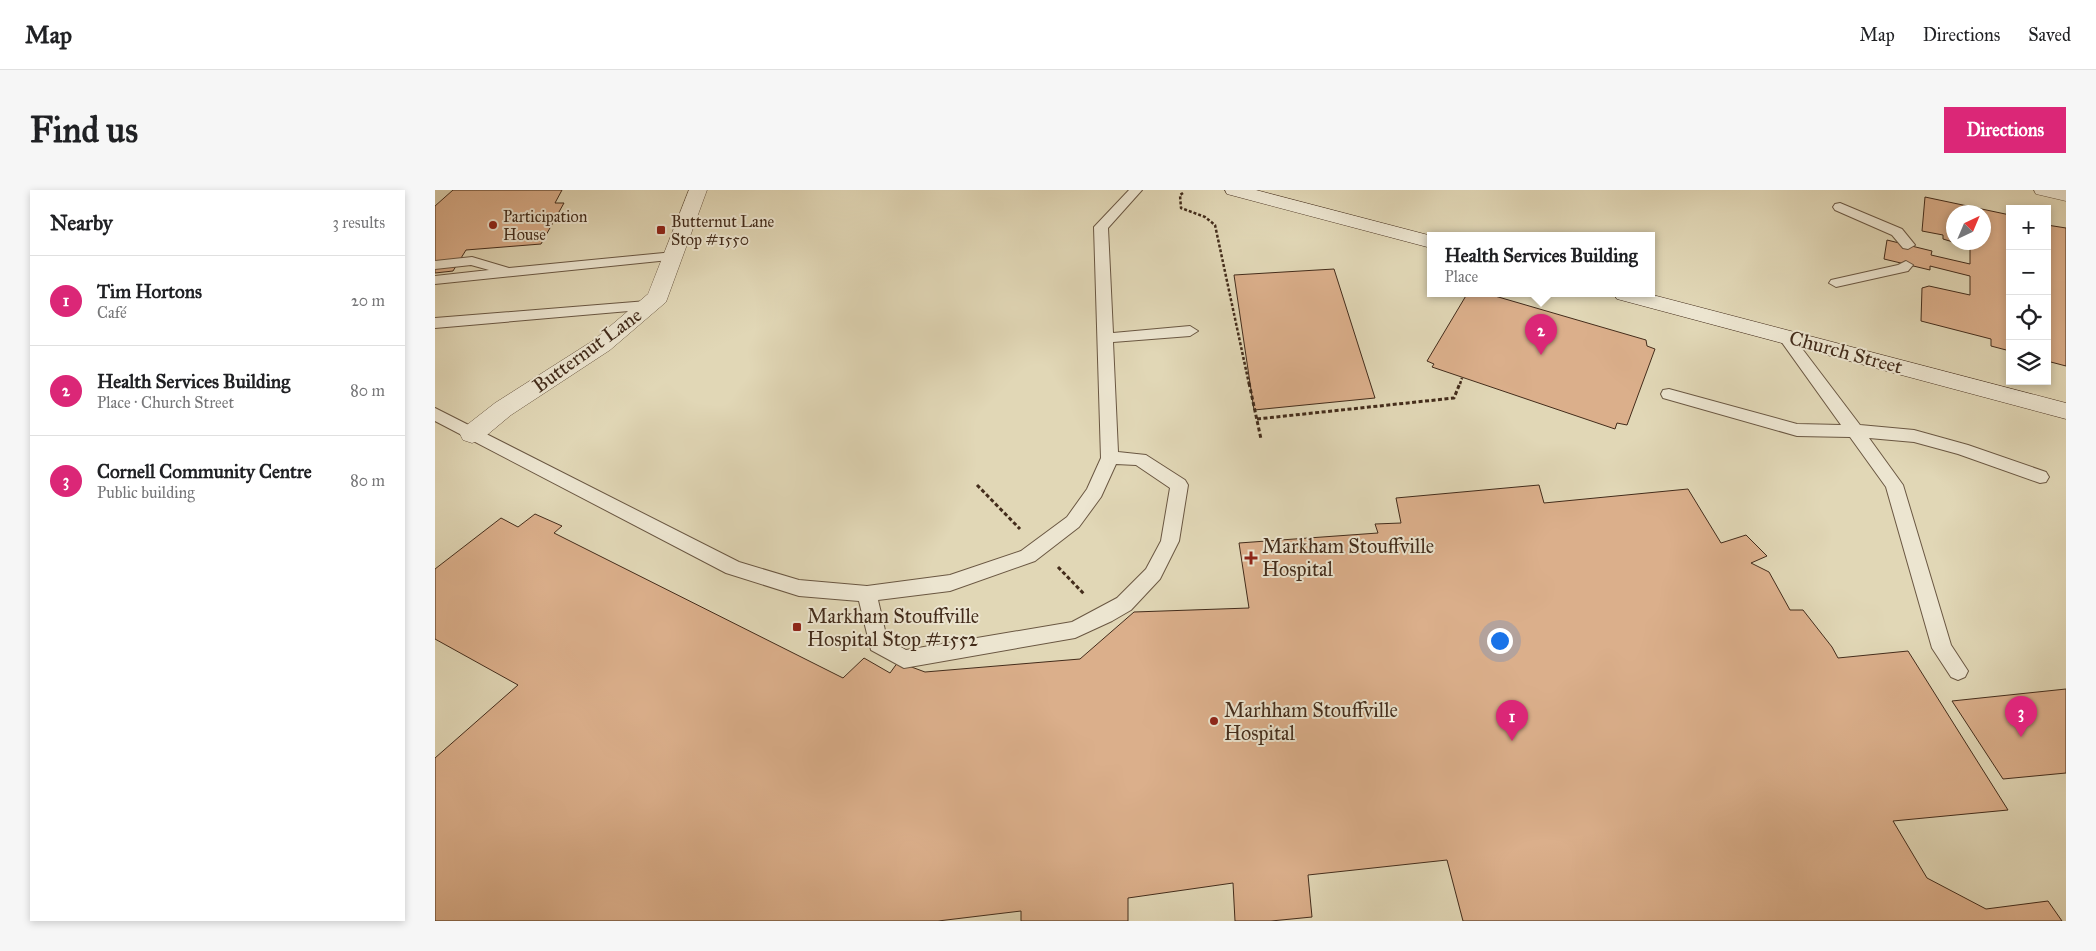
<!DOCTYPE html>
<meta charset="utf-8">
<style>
body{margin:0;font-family:"IM FELL Great Primer",serif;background:#f6f6f6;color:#202124}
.controls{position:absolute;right:15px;top:15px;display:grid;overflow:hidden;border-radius:0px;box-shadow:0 2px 8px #0003}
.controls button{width:45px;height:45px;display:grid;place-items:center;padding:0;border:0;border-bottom:1px solid #e0e0e0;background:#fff;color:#202124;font:25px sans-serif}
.compass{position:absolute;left:1511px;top:15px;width:45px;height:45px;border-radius:50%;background:#fff;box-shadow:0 2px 8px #0003;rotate:44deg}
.you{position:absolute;left:1064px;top:450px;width:18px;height:18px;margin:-12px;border:4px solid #fff;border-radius:50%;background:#1a73e8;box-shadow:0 0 0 8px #1a73e833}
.badge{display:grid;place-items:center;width:32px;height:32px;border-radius:50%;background:#db2777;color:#fff;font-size:16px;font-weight:700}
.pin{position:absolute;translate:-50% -41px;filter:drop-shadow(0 1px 2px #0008)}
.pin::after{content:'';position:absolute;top:26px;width:18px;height:15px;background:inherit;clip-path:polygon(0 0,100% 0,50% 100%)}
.popup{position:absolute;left:992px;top:42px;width:228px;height:65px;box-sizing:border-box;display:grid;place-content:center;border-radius:0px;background:#fff;filter:drop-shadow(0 1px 4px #0005);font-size:16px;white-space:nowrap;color:#757577}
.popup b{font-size:19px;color:#202124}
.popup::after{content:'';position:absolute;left:50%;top:100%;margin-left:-10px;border:10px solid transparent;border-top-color:#fff}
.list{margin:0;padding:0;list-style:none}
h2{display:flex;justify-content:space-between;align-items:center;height:65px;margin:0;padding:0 20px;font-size:21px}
h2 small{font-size:16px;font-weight:400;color:#757577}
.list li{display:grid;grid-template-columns:32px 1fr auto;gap:15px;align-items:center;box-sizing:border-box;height:90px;padding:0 20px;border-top:1px solid #e0e0e0}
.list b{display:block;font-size:19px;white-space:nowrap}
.list p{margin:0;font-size:16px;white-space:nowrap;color:#757577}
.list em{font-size:16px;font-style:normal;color:#757577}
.icon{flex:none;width:28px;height:28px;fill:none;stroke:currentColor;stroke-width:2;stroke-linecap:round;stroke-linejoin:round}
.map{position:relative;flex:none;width:1631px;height:731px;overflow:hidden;border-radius:0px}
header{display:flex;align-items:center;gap:30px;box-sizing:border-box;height:70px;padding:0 25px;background:#fff;border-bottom:1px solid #e0e0e0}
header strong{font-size:24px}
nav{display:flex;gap:28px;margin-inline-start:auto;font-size:18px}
.intro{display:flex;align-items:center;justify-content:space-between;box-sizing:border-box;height:120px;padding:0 30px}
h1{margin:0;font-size:35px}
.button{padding:12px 22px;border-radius:0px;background:#db2777;color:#fff;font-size:18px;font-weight:700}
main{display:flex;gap:30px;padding:0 30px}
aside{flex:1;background:#fff;border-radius:0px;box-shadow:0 2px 8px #0003}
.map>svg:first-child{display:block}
.building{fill:#dbaf8b;stroke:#432c1b}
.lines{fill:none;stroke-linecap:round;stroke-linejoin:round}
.lane-casing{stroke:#6a5742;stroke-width:2}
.street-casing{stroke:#6a5742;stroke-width:1}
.secondary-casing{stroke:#432c1b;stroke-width:1}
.path-far1{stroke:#432c1b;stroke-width:2.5;stroke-dasharray:3 2;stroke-linecap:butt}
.path{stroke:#432c1b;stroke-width:3;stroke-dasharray:4 2.5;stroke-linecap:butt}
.lane{fill:#ece5d0;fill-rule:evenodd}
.street{fill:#ece5d0;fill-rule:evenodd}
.secondary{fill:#ece5d0;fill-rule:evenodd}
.poi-dot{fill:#8f2418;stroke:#ece5d0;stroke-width:2}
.labels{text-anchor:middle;stroke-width:4;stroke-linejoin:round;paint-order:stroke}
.far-poi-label{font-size:16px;fill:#432c1b;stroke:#ece5d0;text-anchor:start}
.street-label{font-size:20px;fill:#432c1b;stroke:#ece5d0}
.poi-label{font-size:20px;fill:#432c1b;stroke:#ece5d0;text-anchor:start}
</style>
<header>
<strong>Map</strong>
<nav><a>Map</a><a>Directions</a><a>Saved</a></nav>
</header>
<div class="intro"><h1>Find us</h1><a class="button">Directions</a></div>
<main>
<aside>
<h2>Nearby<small>3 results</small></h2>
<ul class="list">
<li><span class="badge">1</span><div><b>Tim Hortons</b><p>Café</p></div><em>20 m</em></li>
<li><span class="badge">2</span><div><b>Health Services Building</b><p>Place · Church Street</p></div><em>80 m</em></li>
<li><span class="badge">3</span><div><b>Cornell Community Centre</b><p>Public building</p></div><em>80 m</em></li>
</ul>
</aside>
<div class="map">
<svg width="1631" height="731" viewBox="0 0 1631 731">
<rect width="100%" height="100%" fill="#e1d7b6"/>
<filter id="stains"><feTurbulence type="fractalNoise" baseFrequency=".004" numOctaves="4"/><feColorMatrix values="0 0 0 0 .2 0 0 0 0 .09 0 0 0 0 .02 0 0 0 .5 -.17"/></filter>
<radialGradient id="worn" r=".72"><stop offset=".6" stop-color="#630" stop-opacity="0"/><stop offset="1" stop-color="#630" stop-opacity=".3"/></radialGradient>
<!-- building -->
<path class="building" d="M18,0H127L120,13H129L106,54L31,60L18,81L0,83V16Z
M1490,7L1575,25V161L1556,156V149L1486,131L1487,98L1494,96L1535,105V86L1495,76V80L1449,69L1452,50L1497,61L1496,65L1535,74V55L1523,52H1548V22H1518V52L1508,49V45L1487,41Z
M1612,35L1631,38V176L1612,171Z
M899,79L940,208L819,220L799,85Z
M1032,104H1053L1211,150L1212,156L1220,159L1192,235L1182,233L1180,239L997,177L999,174L992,171Z
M1104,295L1109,313L1253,299L1286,353L1311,345L1332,366L1316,373L1334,382L1355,420H1368L1397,457L1403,468L1473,461L1573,620L1458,631L1492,688L1551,719L1613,711L1627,731H1028L1012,670L873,685L877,727L836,731H800L798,693L693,708V731H586V721L503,731H0V568L83,495L0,449V379L66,328L83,337L100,324L127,336L119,343L408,488L429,468L455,483L463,472L490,482L645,469L699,422L814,418L804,353L943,343L940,334L966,333L961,308Z
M1631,499V583L1568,589L1517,511Z"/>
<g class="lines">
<defs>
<path id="lane" d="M694,0H707L673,38L678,143L755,136L763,141L755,146L678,152L683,262L711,265L750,290L753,295L744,351L725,389L696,420L677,431L640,448L469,478L436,460L424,411L364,406L291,383L0,231V218L304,372L364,390L432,396L515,385L586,361L632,327L652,299L666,268L659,37ZM681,274L701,275L735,298L726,351L711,379L682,408L637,432L471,460L452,449L443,410L515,401L600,371L644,337L666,307Z
M1405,13L1467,39L1480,55L1473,59L1468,58L1457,45L1400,20L1398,17L1400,14Z
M239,62L246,66L244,69L0,94V86L54,80L36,75L0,79V71L37,67L74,78Z
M1471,71L1478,75L1473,81L1401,97L1394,93L1396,90L1463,75Z
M212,111L219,116L217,119L0,138V128Z
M1351,142L1356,144L1425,235L1479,240L1533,255L1611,282L1614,287L1611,292L1605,293L1523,264L1479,252L1434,248L1468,295L1516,455L1533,481L1530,487L1523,490L1516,487L1497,458L1451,297L1415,247L1362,246L1228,208L1226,204L1228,200L1234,199L1362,234L1406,235L1343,147Z"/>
<path id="street" d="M254,0H272L231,112L175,160L76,225L46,250L37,253L28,250L25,244L28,238L60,213L159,150L213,104Z
M1599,0H1631V11L1601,4Z"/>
<path id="secondary" d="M790,0H821L997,46L996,58L792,4Z
M1179,104H1214L1631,213V229L1182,109Z"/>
</defs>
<!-- lane casing -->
<use href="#lane" class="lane-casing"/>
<!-- street casing -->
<use href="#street" class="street-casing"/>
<!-- secondary casing -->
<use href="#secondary" class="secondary-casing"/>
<!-- path-far1 -->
<path class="path-far1" d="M748,3L745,5L746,18L770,27L780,35L814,194
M1025,194L1027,188"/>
<!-- path -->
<path class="path" d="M814,193L826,249
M822,229L1019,208L1025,193
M542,295L585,339
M623,377L650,405"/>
<!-- lane -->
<use href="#lane" class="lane"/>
<!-- street -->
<use href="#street" class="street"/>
<!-- secondary -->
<use href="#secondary" class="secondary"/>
</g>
<!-- markers -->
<g class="poi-dot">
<circle cx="58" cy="35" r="5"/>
<rect x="221" y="35" width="10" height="10" rx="2.5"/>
<path d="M813.5 360.5h5v5h5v5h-5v5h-5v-5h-5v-5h5z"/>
<rect x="357" y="432" width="10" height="10" rx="2.5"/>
<circle cx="779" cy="531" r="5"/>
</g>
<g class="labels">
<!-- far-poi labels -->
<g class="far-poi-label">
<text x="68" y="32">Participation<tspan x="68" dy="18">House</tspan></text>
<text x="236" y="37">Butternut Lane<tspan x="236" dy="18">Stop #1550</tspan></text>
</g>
<!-- street labels -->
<g class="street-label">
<text transform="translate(152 160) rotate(-36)" y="7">Butternut Lane</text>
<text transform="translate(1411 162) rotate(15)" y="7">Church Street</text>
</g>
<!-- poi labels -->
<g class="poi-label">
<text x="827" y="363">Markham Stouffville<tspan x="827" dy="23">Hospital</tspan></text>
<text x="372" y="433">Markham Stouffville<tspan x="372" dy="23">Hospital Stop #1552</tspan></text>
<text x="789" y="527">Marhham Stouffville<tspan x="789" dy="23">Hospital</tspan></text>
</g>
</g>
<rect width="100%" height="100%" filter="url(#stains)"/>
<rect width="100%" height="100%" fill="url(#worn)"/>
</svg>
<div class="controls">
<button>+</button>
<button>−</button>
<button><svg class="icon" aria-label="locate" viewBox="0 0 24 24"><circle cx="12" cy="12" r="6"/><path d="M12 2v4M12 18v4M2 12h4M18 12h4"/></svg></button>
<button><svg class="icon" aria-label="layers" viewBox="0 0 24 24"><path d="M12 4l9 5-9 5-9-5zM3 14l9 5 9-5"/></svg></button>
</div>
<svg class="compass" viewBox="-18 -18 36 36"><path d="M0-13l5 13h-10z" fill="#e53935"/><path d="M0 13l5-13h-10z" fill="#757577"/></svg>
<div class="you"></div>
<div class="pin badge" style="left:1077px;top:551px">1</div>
<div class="pin badge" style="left:1106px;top:165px">2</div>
<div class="popup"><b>Health Services Building</b>Place</div>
<div class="pin badge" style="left:1586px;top:547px">3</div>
</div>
</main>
